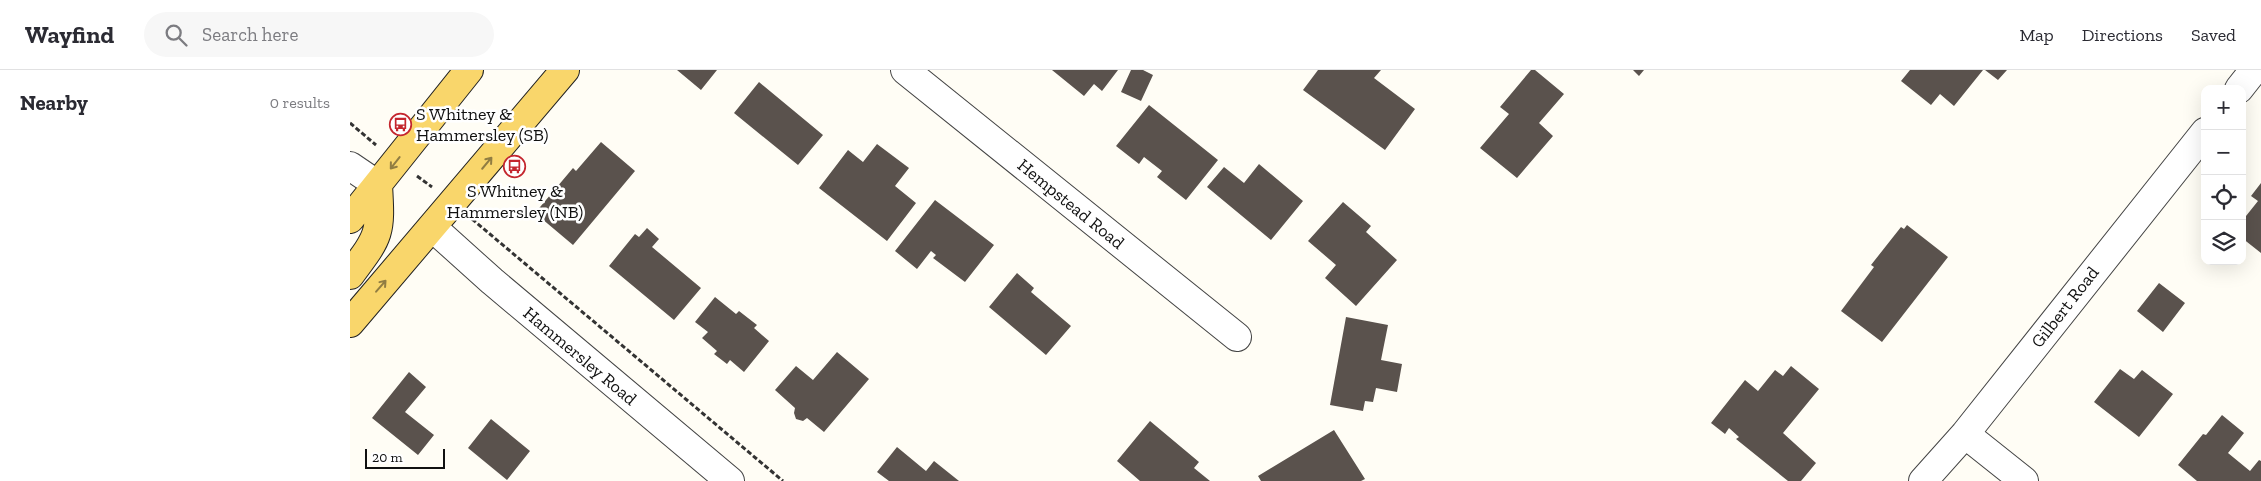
<!DOCTYPE html>
<meta charset="utf-8">
<style>
body{margin:0;font-family:"Zilla Slab",serif;background:#f7f7f7;color:#2b2b33}
.controls{position:absolute;right:15px;top:15px;display:grid;overflow:hidden;border-radius:10px;box-shadow:0 5px 20px #0002}
.controls button{width:45px;height:45px;display:grid;place-items:center;padding:0;border:0;border-bottom:1px solid #e1e1e2;background:#fff;color:#2b2b33;font:25px sans-serif}
.scale{position:absolute;left:15px;bottom:12px;width:80px;box-sizing:border-box;padding-left:5px;border:2px solid #111;border-top:0;font-size:14px;line-height:18px;white-space:nowrap;color:#111;-webkit-text-stroke:4px #fff;paint-order:stroke}
.list{margin:0;padding:0;list-style:none}
h2{display:flex;justify-content:space-between;align-items:center;height:65px;margin:0;padding:0 20px;font-size:21px}
h2 small{font-size:16px;font-weight:400;color:#7c7c81}
.icon{flex:none;width:28px;height:28px;fill:none;stroke:currentColor;stroke-width:2;stroke-linecap:round;stroke-linejoin:round}
.map{position:relative;flex:none;width:1911px;height:411px;overflow:hidden}
header{display:flex;align-items:center;gap:30px;box-sizing:border-box;height:70px;padding:0 25px;background:#fff;border-bottom:1px solid #e1e1e2}
header strong{font-size:24px}
nav{display:flex;gap:28px;margin-inline-start:auto;font-size:18px}
.search{width:350px;height:45px;background:#f7f7f7;display:flex;align-items:center;gap:12px;box-sizing:border-box;padding:0 18px;border-radius:28px;color:#7c7c81;font-size:19px}
main{display:flex}
aside{flex:1;background:#fff}
.map>svg:first-child{display:block}
.building{fill:#5a524d}
.lines{fill:none;stroke-linecap:round;stroke-linejoin:round}
.minor-casing{stroke:#444;stroke-width:30}
.major-casing{stroke:#222;stroke-width:30}
.path{stroke:#333;stroke-width:3;stroke-dasharray:5 2.5;stroke-linecap:butt}
.minor{stroke:#fff;stroke-width:28}
.major{stroke:#f9d66b;stroke-width:28}
.oneway{stroke:#917d42}
.labels{text-anchor:middle;stroke-width:5;stroke-linejoin:round;paint-order:stroke}
.poi-label{font-size:18px;fill:#111;stroke:#fff;text-anchor:start}
.street-label{font-size:18px;fill:#111;stroke:#fff}
</style>
<header>
<strong>Wayfind</strong>
<div class="search"><svg class="icon" aria-label="search" viewBox="0 0 24 24"><circle cx="10" cy="10" r="6"/><path d="M15 15l6 6"/></svg>Search here</div>
<nav><a>Map</a><a>Directions</a><a>Saved</a></nav>
</header>
<main>
<aside>
<h2>Nearby<small>0 results</small></h2>
<ul class="list">
</ul>
</aside>
<div class="map">
<svg width="1911" height="411" viewBox="0 0 1911 411">
<rect width="100%" height="100%" fill="#fffdf5"/>
<!-- building -->
<path class="building" d="M327,0H367L351,20Z
M702,0H768L752,21L744,14L734,26Z
M781,0H793L803,5L791,31L771,22Z
M968,0H1031L1024,8L1065,39L1035,80L953,20Z
M1181,0H1185L1214,24L1189,53L1203,66L1167,108L1130,78L1159,44L1150,37Z
M1283,0H1294L1289,6Z
M1560,0H1633L1604,36L1590,24L1581,35L1551,11Z
M1635,0H1657L1648,10Z
M409,12L473,65L448,95L384,43Z
M799,35L868,90L836,130L807,107L812,101L794,87L789,94L766,76Z
M251,72L285,101L223,175L185,143L223,98L226,101Z
M527,74L559,98L545,116L566,133L537,171L469,118L498,80L513,92Z
M909,94L953,131L921,170L857,117L874,97L894,113Z
M1911,113V183L1892,168V151L1908,131L1901,126Z
M585,130L644,175L615,212L583,188L586,185L581,181L567,199L545,181Z
M993,132L1021,156L1016,162L1047,190L1006,236L975,208L986,195L958,171Z
M1557,155L1598,187L1532,272L1491,241L1524,197L1521,195L1551,157L1554,159Z
M297,158L309,169L302,177L351,218L324,250L259,196L285,164L289,167Z
M667,203L684,218L681,222L721,256L696,285L639,237Z
M1809,213L1835,233L1813,262L1787,241Z
M365,227L386,244L389,241L407,255L404,258L419,271L394,302L380,290L377,294L364,284L367,281L352,268L358,262L345,252Z
M996,247L1038,255L1031,290L1052,294L1047,322L1026,318L1023,332L1015,331L1013,341L980,335Z
M487,282L519,309L474,362L457,348L453,351L446,349L444,343L445,338L425,320L446,296L463,310Z
M1441,296L1469,319L1433,363L1466,393L1451,411H1438L1386,369L1389,367L1379,358L1375,364L1361,353L1395,310L1408,321L1425,300L1433,306Z
M1770,299L1784,309L1792,300L1823,324L1789,367L1744,332Z
M59,302L76,317L55,342L84,365L68,385L22,348Z
M1872,345L1894,363L1878,383L1900,401L1909,390L1911,391V411H1847L1828,395L1853,364L1856,365Z
M141,349L180,381L157,410L118,378Z
M800,351L849,392L844,398L860,411H790L767,391Z
M984,360L1015,409L1011,411H911L908,406Z
M547,377L576,401L584,391L609,411H539L527,402Z"/>
<g class="lines">
<defs>
<path id="minor" d="M555,0L887,267
M1889,19L1904,0
M0,96L28,115
M83,158L142,211L380,411
M1615,364L1674,411
M1573,411L1615,364L1855,62"/>
<path id="major" d="M0,149L119,0
M0,205C30,165 31,164 28,115
M0,253L215,0"/>
</defs>
<!-- minor casing -->
<use href="#minor" class="minor-casing"/>
<!-- major casing -->
<use href="#major" class="major-casing"/>
<!-- path -->
<path class="path" d="M0,53L26,75
M67,106L82,117
M122,149L433,411"/>
<!-- minor -->
<use href="#minor" class="minor"/>
<!-- major -->
<use href="#major" class="major"/>
</g>
<!-- one-way arrows -->
<defs><path id="oneway-shaft" d="M-6 0H5M1.5-3L5.5 0L1.5 3" fill="none" stroke-width="1.6" stroke-linecap="round" stroke-linejoin="round" transform="scale(1.25)"/></defs>
<g class="oneway">
<use href="#oneway-shaft" transform="translate(45 93) rotate(128)"/>
<use href="#oneway-shaft" transform="translate(137 93) rotate(-50)"/>
<use href="#oneway-shaft" transform="translate(31 216) rotate(-49)"/>
</g>
<!-- icons -->
<defs>
<symbol id="bus-ring" viewBox="-11 -11 22 22"><circle r="9.5" fill="#fff" stroke="#c4262e" stroke-width="1.5"/><path d="M-5-6H5V4H4V6H2V4H-2V6H-4V4H-5ZM-3.5-4V0h7V-4ZM-3.5 1.2v1.5H-2V1.2ZM2 1.2v1.5H3.5V1.2Z" fill="#c4262e"/></symbol>
</defs>
<g fill-rule="evenodd">
<use href="#bus-ring" x="38" y="42" width="25" height="25"/>
<use href="#bus-ring" x="152" y="84" width="25" height="25"/>
</g>
<g class="labels">
<!-- poi labels -->
<g class="poi-label">
<text x="66" y="50">S Whitney &amp;<tspan x="66" dy="21">Hammersley (SB)</tspan></text>
<text x="165" y="127" text-anchor="middle">S Whitney &amp;<tspan x="165" dy="21">Hammersley (NB)</tspan></text>
</g>
<!-- street labels -->
<g class="street-label">
<text transform="translate(721 134) rotate(39)" y="6">Hempstead Road</text>
<text transform="translate(1715 237) rotate(-52)" y="6">Gilbert Road</text>
<text transform="translate(230 286) rotate(40)" y="6">Hammersley Road</text>
</g>
</g>
</svg>
<div class="controls">
<button>+</button>
<button>−</button>
<button><svg class="icon" aria-label="locate" viewBox="0 0 24 24"><circle cx="12" cy="12" r="6"/><path d="M12 2v4M12 18v4M2 12h4M18 12h4"/></svg></button>
<button><svg class="icon" aria-label="layers" viewBox="0 0 24 24"><path d="M12 4l9 5-9 5-9-5zM3 14l9 5 9-5"/></svg></button>
</div>
<div class="scale">20 m</div>
</div>
</main>
